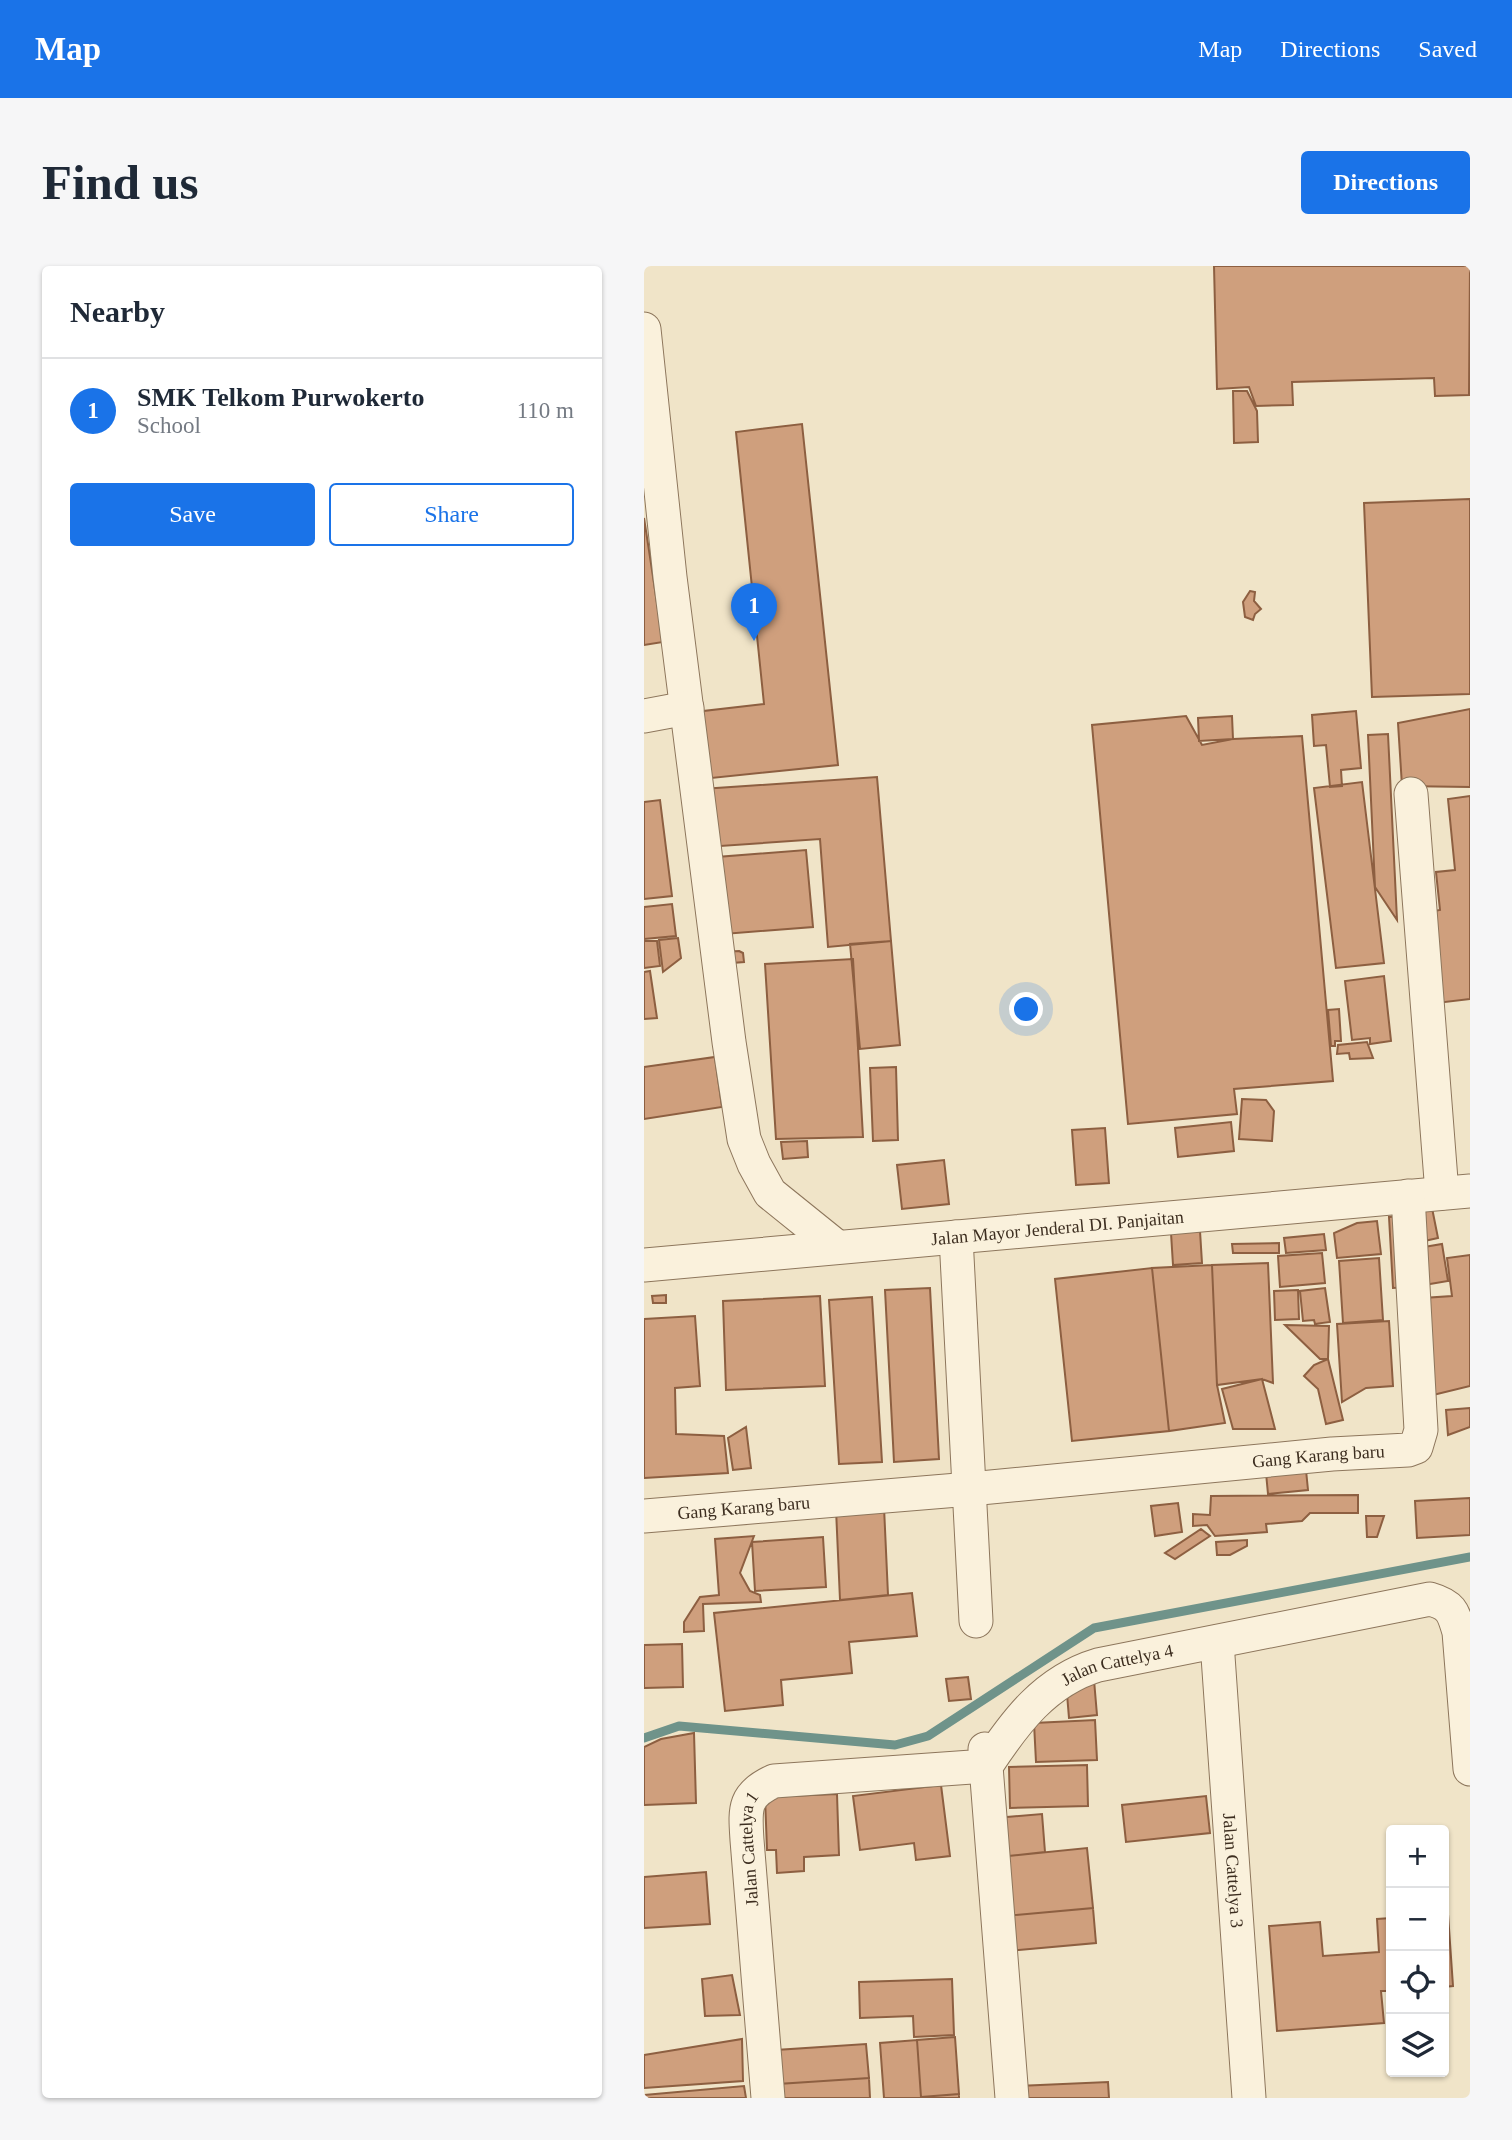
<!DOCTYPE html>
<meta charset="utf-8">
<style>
body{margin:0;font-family:"Times New Roman",serif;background:#f6f6f7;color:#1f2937}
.controls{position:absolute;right:21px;bottom:21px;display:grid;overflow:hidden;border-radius:7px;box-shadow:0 2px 5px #0004}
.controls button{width:63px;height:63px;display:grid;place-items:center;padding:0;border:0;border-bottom:2px solid #e0e1e3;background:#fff;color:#1f2937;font:35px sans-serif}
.you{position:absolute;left:383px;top:744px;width:24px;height:24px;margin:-18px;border:5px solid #fff;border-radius:50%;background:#1a73e8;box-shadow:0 0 0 10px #1a73e833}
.badge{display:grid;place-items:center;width:46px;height:46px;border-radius:50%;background:#1a73e8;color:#fff;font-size:23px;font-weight:700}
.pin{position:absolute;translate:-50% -58px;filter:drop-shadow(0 2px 4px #0008)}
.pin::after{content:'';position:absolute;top:37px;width:24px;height:21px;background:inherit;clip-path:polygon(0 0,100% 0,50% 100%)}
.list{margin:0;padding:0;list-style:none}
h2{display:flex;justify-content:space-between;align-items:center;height:91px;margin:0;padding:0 28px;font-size:30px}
h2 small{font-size:23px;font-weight:400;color:#747a83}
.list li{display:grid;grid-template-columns:46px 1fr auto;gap:21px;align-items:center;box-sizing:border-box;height:105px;padding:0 28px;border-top:2px solid #e0e1e3}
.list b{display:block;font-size:26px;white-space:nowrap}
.list p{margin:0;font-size:23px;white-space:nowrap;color:#747a83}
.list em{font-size:23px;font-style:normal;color:#747a83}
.actions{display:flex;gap:14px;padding:21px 28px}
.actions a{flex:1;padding:16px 0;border:2px solid #1a73e8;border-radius:7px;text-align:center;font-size:24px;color:#1a73e8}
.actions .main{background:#1a73e8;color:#fff}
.icon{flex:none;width:38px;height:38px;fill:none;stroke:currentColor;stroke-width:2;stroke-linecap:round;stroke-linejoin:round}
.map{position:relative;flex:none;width:826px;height:1832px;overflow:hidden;border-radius:7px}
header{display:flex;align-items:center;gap:42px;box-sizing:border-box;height:98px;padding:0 35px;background:#1a73e8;color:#fff}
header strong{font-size:33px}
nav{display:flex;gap:38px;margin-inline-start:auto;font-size:24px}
.intro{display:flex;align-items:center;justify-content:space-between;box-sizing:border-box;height:168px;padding:0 42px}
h1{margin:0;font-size:49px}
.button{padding:18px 32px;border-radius:7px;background:#1a73e8;color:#fff;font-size:24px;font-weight:700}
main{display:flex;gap:42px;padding:0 42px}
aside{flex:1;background:#fff;border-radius:7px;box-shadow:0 2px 5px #0004}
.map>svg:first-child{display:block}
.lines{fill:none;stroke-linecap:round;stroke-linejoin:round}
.stream{stroke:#6f938a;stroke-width:9}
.building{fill:#cf9f7d;stroke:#8d5f41;stroke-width:2}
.minor-casing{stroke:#8d765c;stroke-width:35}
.minor{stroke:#faf1dc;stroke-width:33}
.labels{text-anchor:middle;stroke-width:5;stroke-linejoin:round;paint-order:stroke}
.street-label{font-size:18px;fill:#3d2e20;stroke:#f7eed8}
</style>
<header>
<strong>Map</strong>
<nav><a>Map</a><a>Directions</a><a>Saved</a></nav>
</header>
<div class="intro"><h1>Find us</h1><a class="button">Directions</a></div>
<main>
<aside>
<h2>Nearby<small></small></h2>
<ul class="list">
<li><span class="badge">1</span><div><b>SMK Telkom Purwokerto</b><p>School</p></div><em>110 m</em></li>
</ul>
<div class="actions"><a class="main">Save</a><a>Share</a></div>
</aside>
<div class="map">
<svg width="826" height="1832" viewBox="0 0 826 1832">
<rect width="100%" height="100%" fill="#f0e4c8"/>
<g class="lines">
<!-- stream -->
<path class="stream" d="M0,1472L35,1460L251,1479L284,1470L450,1362L826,1291"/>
</g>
<!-- building -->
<path class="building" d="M570,0H826L825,129L791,130L790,112L648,116L649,139L612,140L605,121L573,123Z
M589,125H603L613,145L614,176L590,177Z
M158,158L194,499L58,513L51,446L120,438L92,166Z
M826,233V428L728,431L720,237Z
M0,252L19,376L0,379Z
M606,325L611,326L610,335L617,343L611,348L609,354L601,351L599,336Z
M826,443V521L758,520L754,457Z
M712,445L717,502L697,504L698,520L686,521L682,479L670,480L668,449Z
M542,450L558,479L589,473L658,470L689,815L590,823L593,848L484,858L448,459Z
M588,450L589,473L555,475L554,452Z
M744,468L753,654L731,621L724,469Z
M233,511L247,675L184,681L176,573L62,581L58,523Z
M718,516L740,697L692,702L670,522Z
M826,530V733L793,737L784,646L796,644L792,606L811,604L804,533Z
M16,534L28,630L0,633V536Z
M162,584L169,661L80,668L73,591Z
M28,638L32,670L0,673V641Z
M34,672L37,692L19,706L15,674Z
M0,675H13L16,700L0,702Z
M247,675L256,779L216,783L206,678Z
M95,685L99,687L100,696L76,698V686Z
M209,693L219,871L132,873L121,698Z
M6,705L13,752L0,753V706Z
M740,710L747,775L726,778V772L708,774L701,715Z
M695,743L697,775H691V780H687L684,744Z
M723,776L729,792L706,793L705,787L693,788L694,779Z
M71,791L78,841L0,853V801Z
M252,801L254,874L229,875L226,802Z
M598,833L622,834L630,845L628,875L595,873Z
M587,856L590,885L534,891L531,862Z
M461,862L465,917L432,919L428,864Z
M163,875L164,891L139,893L137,876Z
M300,894L305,938L258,943L253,899Z
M788,942L794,972L776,976L770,945Z
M763,950L766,1021L749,1022L745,951Z
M733,955L737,988L693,992L690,967L713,957Z
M556,965L558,997L529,999L527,967Z
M680,968L682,984L642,987L640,972Z
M635,977V987H589L588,978Z
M798,978L804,1015L774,1020L768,983Z
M678,987L681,1017L636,1021L634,990Z
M826,989V1120L785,1130L779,1032L808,1030L803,992Z
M735,992L739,1054L699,1057L695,995Z
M624,997L629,1117L618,1113L573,1119L568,999Z
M568,999L573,1119L581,1157L525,1165L508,1002Z
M508,1002L525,1165L428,1175L411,1013Z
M286,1022L295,1193L250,1196L241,1024Z
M681,1022L686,1056L671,1058L670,1054L659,1055L656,1025Z
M654,1024L655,1053L631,1054L630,1025Z
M22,1029V1037H9L8,1030Z
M176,1030L181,1120L82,1124L79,1035Z
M228,1031L238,1196L195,1198L185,1034Z
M51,1050L56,1120L31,1122L32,1168L80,1170L84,1207L0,1212V1053Z
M745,1055L749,1120L722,1122L698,1136L693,1058Z
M641,1059L685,1060L684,1093H676Z
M684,1093L699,1154L682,1158L674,1123L660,1110L670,1099Z
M618,1113L631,1163H589L578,1123Z
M826,1142V1161L804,1169L802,1144Z
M102,1161L107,1202L89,1204L84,1172Z
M662,1204L664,1224L624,1228L622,1207Z
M714,1229V1247H666L658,1255L622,1258L623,1266L571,1270L563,1259L549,1260V1248L566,1249L567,1230Z
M826,1232V1269L773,1272L771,1235Z
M534,1237L538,1266L511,1270L507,1240Z
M240,1241L244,1329L196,1334L192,1243Z
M722,1250H740L733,1271H723Z
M557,1263L566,1270L531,1293L521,1287Z
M110,1270L96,1307L106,1325L116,1329L117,1336L59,1338L60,1365L40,1366V1356L56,1331L75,1329L71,1273Z
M179,1271L182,1321L111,1325L108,1276Z
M603,1274V1280L586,1289H573L572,1276Z
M268,1327L273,1370L205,1376L208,1407L137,1414L139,1439L81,1445L70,1347Z
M38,1378L39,1421L0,1422V1379Z
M324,1411L327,1433L305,1435L302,1413Z
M450,1414L453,1449L425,1452L422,1416Z
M451,1454L453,1494L392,1496L390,1457Z
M50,1467L52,1537L0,1539V1481L17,1473Z
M443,1499L444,1540L366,1542L365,1501Z
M297,1519L306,1590L272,1594L270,1577L216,1584L209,1530Z
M193,1528L195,1589L160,1591V1605L133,1607L132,1584H123L121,1531Z
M562,1530L566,1567L482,1576L478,1539Z
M398,1548L401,1586L355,1591L352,1552Z
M443,1582L449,1642L361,1650L355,1591Z
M62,1606L66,1658L0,1662V1611Z
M449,1642L452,1677L364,1685L361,1650Z
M804,1648L809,1720L800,1721V1649Z
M747,1652V1725H737L740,1757L633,1765L625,1660L676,1656L679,1690L735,1686L733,1653Z
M88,1709L96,1749L61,1750L58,1713Z
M308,1713L310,1769L270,1771L269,1750L216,1752L215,1716Z
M311,1771L315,1828L277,1831L273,1774Z
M98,1773L99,1815L0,1822V1789Z
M273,1774L277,1831L315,1828V1832H240L236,1777Z
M222,1778L225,1812L134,1818L132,1784Z
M225,1812L226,1832H135L134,1818Z
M464,1816L465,1832H375L374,1820Z
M100,1820L102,1832H0V1829Z"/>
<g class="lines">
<defs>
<g id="minor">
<path d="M0,63L26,311L85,776L100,873L110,898L126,927L193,981"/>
<path d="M0,450L43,442"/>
<path d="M767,528L798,927"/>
<path d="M312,971L332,1355"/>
<path id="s1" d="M0,999L826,925"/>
<path id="s2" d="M0,1250L326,1223L688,1188L764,1184L772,1181L777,1164L764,930"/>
<path id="s3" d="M573,1376L605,1832"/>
<path id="s4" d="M124,1832L103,1574C101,1543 99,1529 130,1515L342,1500L341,1483"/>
<path id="s5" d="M368,1832L342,1500C371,1456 401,1415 454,1399L786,1333C807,1339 809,1345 815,1366L826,1503"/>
</g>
</defs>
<!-- minor casing -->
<use href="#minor" class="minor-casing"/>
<!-- minor -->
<use href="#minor" class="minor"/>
</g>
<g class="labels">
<!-- street labels -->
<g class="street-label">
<text dy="6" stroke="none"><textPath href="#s1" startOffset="415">Jalan Mayor Jenderal DI. Panjaitan</textPath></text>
<text dy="6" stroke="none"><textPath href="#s2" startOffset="677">Gang Karang baru</textPath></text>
<text dy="6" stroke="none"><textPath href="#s2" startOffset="100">Gang Karang baru</textPath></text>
<text dy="6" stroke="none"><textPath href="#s5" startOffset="506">Jalan Cattelya 4</textPath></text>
<text dy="6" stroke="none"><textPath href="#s4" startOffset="250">Jalan Cattelya 1</textPath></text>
<text dy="6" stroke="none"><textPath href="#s3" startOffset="229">Jalan Cattelya 3</textPath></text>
</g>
</g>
</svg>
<div class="controls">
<button>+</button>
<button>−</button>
<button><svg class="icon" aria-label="locate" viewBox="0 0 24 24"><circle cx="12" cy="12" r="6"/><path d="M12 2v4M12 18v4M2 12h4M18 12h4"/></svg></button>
<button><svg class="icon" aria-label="layers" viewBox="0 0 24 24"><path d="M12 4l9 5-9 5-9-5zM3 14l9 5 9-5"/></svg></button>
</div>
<div class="you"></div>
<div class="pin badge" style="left:110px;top:375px">1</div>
</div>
</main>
